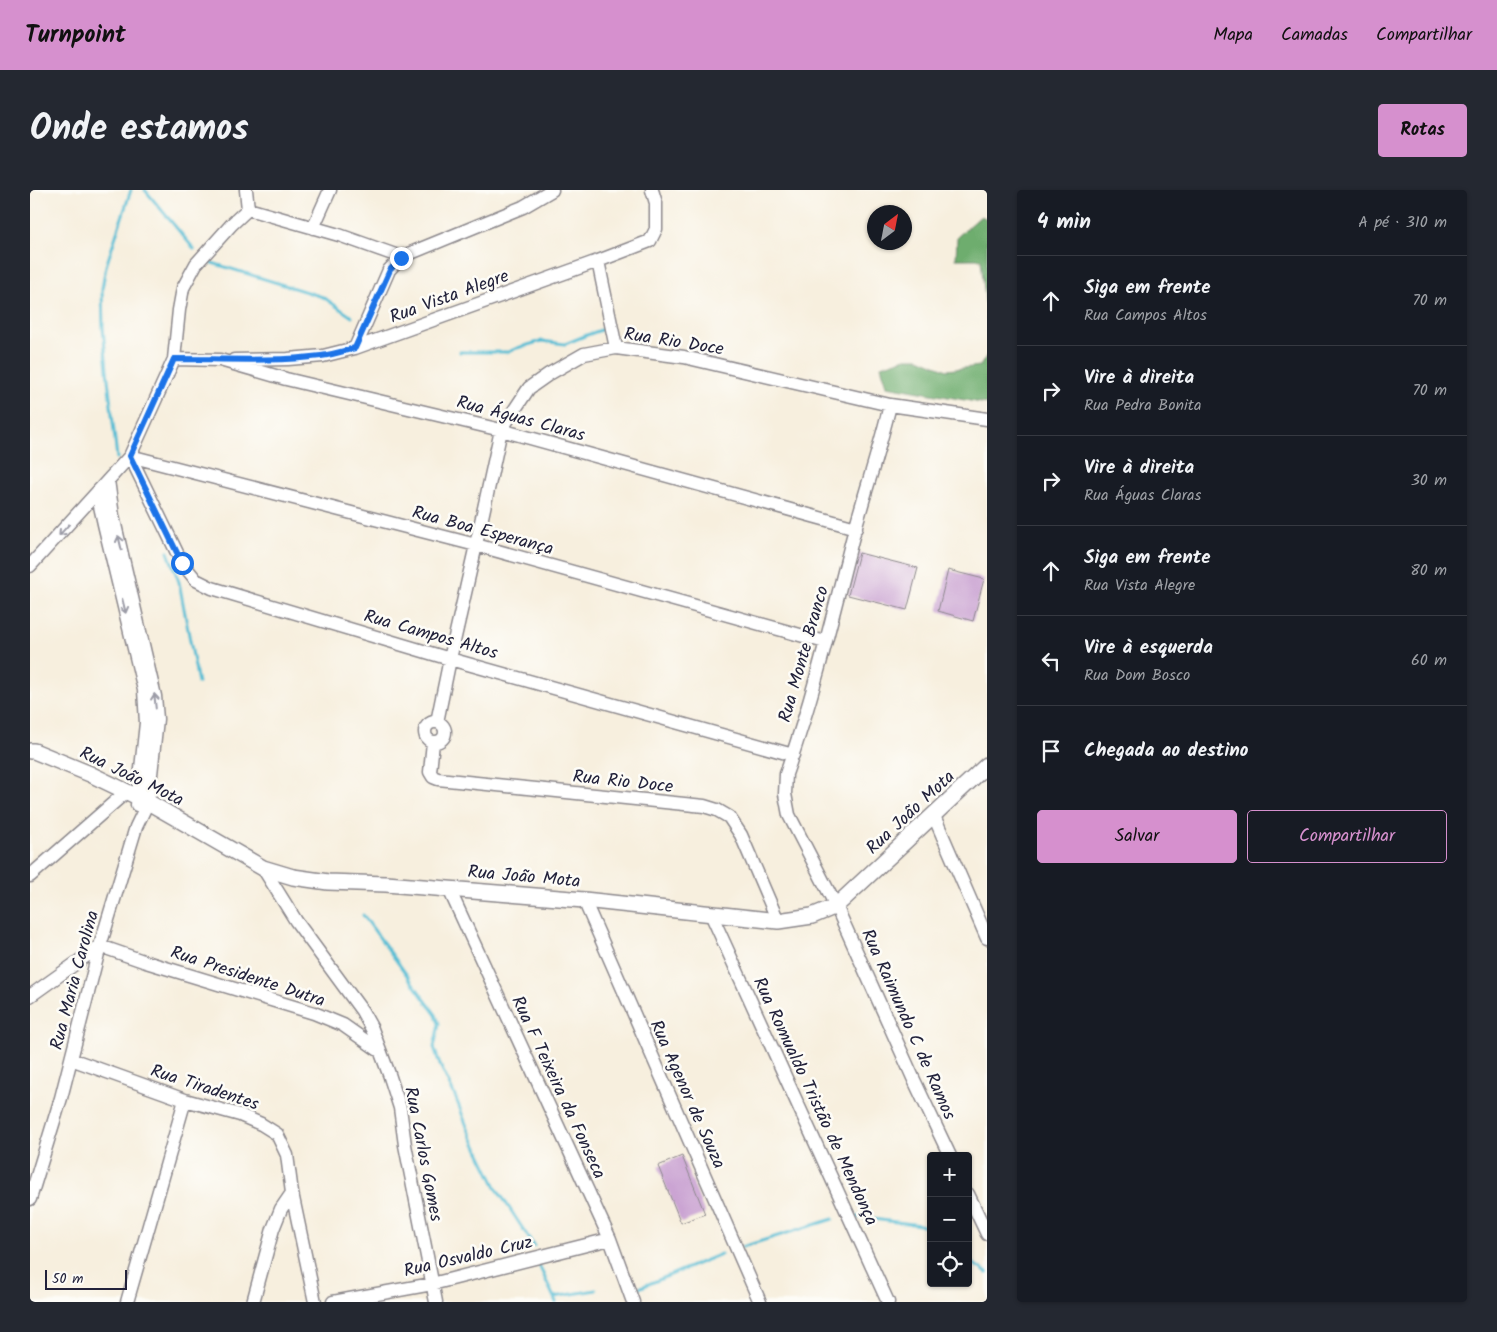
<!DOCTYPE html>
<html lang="pt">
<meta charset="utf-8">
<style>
body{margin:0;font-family:Kalam,sans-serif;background:#242831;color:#f1f3f6}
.controls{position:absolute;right:15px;bottom:15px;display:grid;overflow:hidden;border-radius:5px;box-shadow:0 1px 4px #0004}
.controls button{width:45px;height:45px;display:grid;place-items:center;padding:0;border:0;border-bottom:1px solid #363941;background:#171b24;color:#f1f3f6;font:25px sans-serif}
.compass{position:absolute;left:837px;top:15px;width:45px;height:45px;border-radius:50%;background:#171b24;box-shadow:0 1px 4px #0004;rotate:32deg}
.scale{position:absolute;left:15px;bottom:12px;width:82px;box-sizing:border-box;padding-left:5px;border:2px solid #22223b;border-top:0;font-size:14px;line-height:18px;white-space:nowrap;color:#22223b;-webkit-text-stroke:4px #fdfcf7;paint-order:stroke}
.stop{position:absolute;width:15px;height:15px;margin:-11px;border:4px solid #1a73e8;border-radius:50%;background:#fff}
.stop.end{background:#1a73e8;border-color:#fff;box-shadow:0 1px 5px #0008}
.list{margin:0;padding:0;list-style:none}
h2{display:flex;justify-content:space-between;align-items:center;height:65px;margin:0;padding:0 20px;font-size:21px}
h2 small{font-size:16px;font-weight:400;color:#9ea1a6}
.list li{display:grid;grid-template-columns:32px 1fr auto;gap:15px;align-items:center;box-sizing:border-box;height:90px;padding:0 20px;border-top:1px solid #363941}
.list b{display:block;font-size:19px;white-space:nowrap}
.list p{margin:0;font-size:16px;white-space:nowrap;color:#9ea1a6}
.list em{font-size:16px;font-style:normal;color:#9ea1a6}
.actions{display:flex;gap:10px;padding:15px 20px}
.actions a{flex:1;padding:11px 0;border:1px solid #d690ce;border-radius:5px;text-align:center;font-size:18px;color:#d690ce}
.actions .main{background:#d690ce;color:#111}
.icon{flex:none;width:28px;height:28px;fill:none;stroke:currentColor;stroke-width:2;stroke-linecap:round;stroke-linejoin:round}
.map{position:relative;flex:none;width:957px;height:1112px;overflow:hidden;border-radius:5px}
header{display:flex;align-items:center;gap:30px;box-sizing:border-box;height:70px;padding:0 25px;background:#d690ce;color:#111}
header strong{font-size:24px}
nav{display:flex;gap:28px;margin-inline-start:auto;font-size:18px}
.intro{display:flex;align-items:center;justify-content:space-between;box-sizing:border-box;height:120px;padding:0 30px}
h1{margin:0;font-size:35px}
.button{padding:12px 22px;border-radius:5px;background:#d690ce;color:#111;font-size:18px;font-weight:700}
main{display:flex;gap:30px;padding:0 30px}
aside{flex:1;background:#171b24;border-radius:5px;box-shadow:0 1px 4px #0004}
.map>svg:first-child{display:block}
.forest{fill:#6ead6e;stroke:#486854}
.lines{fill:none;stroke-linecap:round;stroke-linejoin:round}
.stream{stroke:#56bdd4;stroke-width:3}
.building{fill:#cba4d3}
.minor-casing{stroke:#8c888c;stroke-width:15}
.major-casing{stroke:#8c888c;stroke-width:18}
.minor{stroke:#fff;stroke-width:12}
.major{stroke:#fff;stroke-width:15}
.oneway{stroke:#9c9ca7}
.route{stroke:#1a73e8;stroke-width:6}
.labels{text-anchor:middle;stroke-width:5;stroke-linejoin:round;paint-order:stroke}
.street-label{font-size:18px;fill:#22223b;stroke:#fdfcf7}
</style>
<header>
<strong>Turnpoint</strong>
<nav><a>Mapa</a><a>Camadas</a><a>Compartilhar</a></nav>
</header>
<div class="intro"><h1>Onde estamos</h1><a class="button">Rotas</a></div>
<main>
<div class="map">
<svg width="957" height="1112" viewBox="0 0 957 1112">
<rect width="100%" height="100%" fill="#fdfcf7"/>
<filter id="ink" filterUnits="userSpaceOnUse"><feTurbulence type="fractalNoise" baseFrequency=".02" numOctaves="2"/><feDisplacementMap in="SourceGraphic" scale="10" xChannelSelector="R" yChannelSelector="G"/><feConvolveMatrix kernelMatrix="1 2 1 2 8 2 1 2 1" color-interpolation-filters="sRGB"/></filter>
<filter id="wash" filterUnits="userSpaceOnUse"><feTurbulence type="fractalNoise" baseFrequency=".0096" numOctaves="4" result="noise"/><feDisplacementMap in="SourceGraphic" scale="20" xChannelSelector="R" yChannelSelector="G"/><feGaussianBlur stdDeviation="1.12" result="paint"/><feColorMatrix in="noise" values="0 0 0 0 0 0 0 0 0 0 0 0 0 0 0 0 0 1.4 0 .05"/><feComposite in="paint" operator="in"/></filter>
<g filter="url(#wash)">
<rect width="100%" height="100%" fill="#f7efde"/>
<!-- forest -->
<path class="forest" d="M951,26L957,29V130L951,69H926L927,47Z
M957,165V214L857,196L851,176L876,168H889L917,180L950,176Z"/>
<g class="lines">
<!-- stream -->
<path class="stream" d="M115,0L164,59
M179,72L293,107L322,127
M430,162H478L487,158L512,151L535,154L557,145L579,137
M87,268L77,180L73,138L72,99L76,76L101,0
M138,362L149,392L168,493
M333,725L406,825L409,834L404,857L410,875L425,906L438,939L467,999L504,1056
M827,1027L890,1035L901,1039
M712,1057L803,1029
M938,1070L957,1083
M508,1073L526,1112
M609,1098L691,1064
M524,1107L566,1100"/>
</g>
<g id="blocks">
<!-- building -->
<path class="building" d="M829,363L888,378L877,420L818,405Z
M918,380L954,389L943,431L908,421Z
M652,966L675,1024L651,1033L628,976Z"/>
</g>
</g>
<g filter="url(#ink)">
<use href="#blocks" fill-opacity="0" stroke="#8c888c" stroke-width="1"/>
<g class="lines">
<defs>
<path id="minor" d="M216,0L218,19L309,45L371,67
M283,38L300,0
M325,158L359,80L371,67L493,17L522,0
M586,158L568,71L620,51L626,39V13L622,0
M144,169L190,170L256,189L471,240L826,338
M204,170L258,169L293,166L325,158L568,71
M860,215C849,261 834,305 822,350C802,428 783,508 756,584L755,604L759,625L806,716L884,890L920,966
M100,266L152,373L166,390L182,398L420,469L763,565
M100,266L446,355L795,452
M69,300L70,316L74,334L114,500L116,533L107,615
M0,376L100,266L144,169L149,120L153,98L166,74L202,34L218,19
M395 542a10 10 0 1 1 20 0a10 10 0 1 1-20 0Z
M407,532L420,469L446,355L471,240L499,198L519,184L554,164L586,158L654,167L860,215L957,229
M403,552L400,582L403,587L408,589L674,616L687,620L699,627L711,645L748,731
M904,626L957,748
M233,678L266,731L332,821L342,839L359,884L370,918L375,955L406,1112
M0,686L96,602
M419,699L580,1049L603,1112
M554,710L730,1112
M681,724L858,1112
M0,806L70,756L116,772L284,823L313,835L350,861
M41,869L155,910L210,925L231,934L247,944L257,965L262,1003L285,1112
M938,1004L957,1044
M0,1009L31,908L70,756L106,637L118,612L127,529L125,506L83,326L78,290
M97,1112L155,910
M223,1112L243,1039L251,1019L262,1003
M303,1112L402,1094L580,1049"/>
<path id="major" d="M0,561H4L60,584L118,612L233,678L263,687L298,692L356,694L554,710L748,731L782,726L806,716L957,575"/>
</defs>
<!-- minor casing -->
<use href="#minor" class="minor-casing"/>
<!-- major casing -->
<use href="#major" class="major-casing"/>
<!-- minor -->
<use href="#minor" class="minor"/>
<!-- major -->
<use href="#major" class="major"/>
</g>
<!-- one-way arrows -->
<defs><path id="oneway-shaft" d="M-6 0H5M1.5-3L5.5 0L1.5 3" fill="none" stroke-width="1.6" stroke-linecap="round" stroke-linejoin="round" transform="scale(1.25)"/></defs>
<g class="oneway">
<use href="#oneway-shaft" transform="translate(34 340) rotate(132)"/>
<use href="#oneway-shaft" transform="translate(90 353) rotate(-103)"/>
<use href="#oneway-shaft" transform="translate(94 416) rotate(76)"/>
<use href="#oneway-shaft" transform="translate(125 511) rotate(-96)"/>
</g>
</g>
<g class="lines" filter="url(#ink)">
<!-- route -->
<path class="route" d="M152,373L100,266L144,169C193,169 243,172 291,166C302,165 314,161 325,158L360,80L371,68"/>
</g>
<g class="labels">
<!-- street labels -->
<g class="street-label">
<text transform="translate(419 106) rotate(-20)" y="6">Rua Vista Alegre</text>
<text transform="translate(644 151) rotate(9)" y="6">Rua Rio Doce</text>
<text transform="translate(491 228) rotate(15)" y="6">Rua Águas Claras</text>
<text transform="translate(453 340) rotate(15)" y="6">Rua Boa Esperança</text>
<text transform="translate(401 444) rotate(16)" y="6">Rua Campos Altos</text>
<text transform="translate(773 464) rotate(-74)" y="6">Rua Monte Branco</text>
<text transform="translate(102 586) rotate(26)" y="6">Rua João Mota</text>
<text transform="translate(593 591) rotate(6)" y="6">Rua Rio Doce</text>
<text transform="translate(880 622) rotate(-43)" y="6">Rua João Mota</text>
<text transform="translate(494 686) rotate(5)" y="6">Rua João Mota</text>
<text transform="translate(218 786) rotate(18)" y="6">Rua Presidente Dutra</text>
<text transform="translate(44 790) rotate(-75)" y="6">Rua Maria Carolina</text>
<text transform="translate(879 834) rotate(66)" y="6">Rua Raimundo C de Ramos</text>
<text transform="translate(175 897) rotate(18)" y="6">Rua Tiradentes</text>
<text transform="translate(529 897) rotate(65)" y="6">Rua F Teixeira da Fonseca</text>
<text transform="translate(658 904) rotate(66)" y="6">Rua Agenor de Souza</text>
<text transform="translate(786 911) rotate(65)" y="6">Rua Romualdo Tristão de Mendonça</text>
<text transform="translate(394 964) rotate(79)" y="6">Rua Carlos Gomes</text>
<text transform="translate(438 1066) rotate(-13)" y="6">Rua Osvaldo Cruz</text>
</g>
</g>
</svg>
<div class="controls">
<button>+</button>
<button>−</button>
<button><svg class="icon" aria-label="locate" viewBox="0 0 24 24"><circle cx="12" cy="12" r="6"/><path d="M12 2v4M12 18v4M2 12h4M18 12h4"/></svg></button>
</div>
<svg class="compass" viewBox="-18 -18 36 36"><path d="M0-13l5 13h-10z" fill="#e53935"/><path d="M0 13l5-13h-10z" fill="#9ea1a6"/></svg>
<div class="scale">50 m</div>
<div class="stop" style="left:152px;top:373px"></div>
<div class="stop end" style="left:371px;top:68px"></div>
</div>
<aside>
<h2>4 min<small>A pé · 310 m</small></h2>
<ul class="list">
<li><svg class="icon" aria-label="ahead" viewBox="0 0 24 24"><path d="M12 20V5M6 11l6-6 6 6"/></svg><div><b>Siga em frente</b><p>Rua Campos Altos</p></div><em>70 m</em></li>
<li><svg class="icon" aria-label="right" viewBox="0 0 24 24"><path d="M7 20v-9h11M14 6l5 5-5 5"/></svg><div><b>Vire à direita</b><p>Rua Pedra Bonita</p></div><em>70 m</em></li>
<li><svg class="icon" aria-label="right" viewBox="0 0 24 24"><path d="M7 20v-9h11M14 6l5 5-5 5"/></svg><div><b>Vire à direita</b><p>Rua Águas Claras</p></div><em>30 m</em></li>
<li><svg class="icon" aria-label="ahead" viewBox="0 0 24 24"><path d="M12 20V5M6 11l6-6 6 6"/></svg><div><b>Siga em frente</b><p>Rua Vista Alegre</p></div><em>80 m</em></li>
<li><svg class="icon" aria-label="left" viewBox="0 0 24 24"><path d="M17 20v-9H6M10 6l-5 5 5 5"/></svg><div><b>Vire à esquerda</b><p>Rua Dom Bosco</p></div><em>60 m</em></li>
<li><svg class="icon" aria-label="arrive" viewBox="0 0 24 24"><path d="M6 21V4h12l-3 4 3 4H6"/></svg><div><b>Chegada ao destino</b></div></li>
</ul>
<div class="actions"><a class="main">Salvar</a><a>Compartilhar</a></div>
</aside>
</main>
